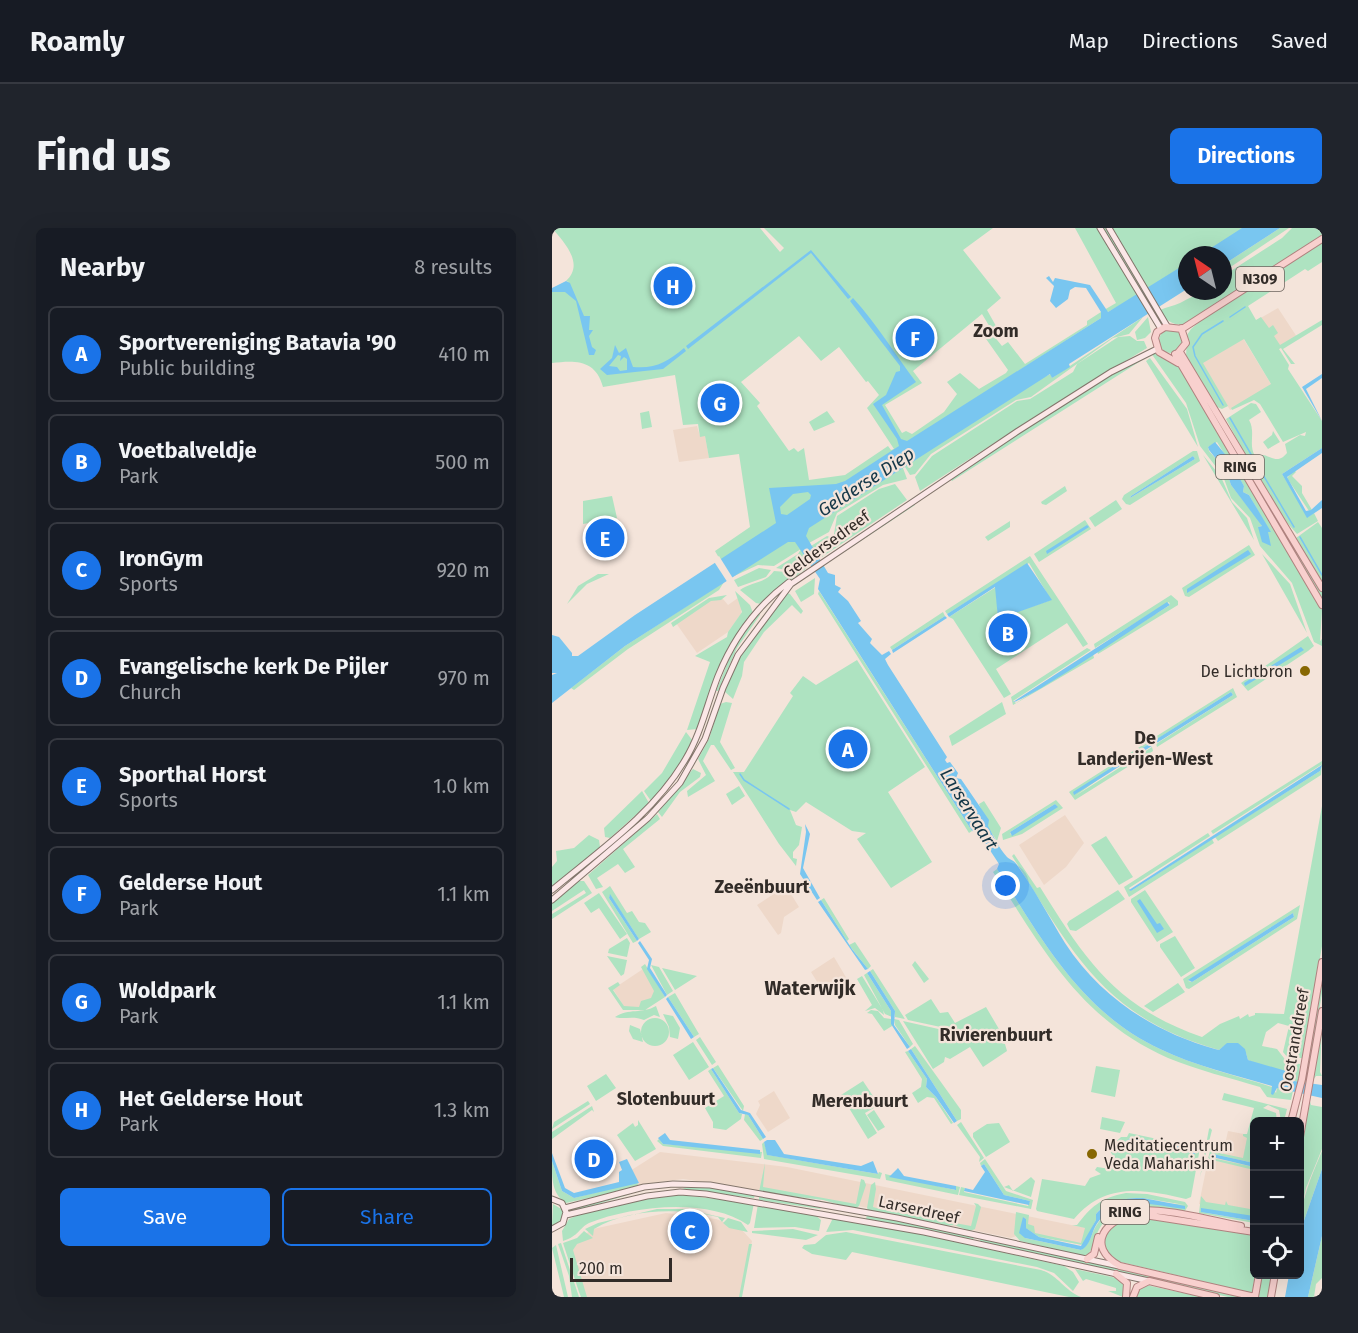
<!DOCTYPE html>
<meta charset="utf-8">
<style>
body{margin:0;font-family:"Fira Sans",sans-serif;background:#20242c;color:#f1f3f6}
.controls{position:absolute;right:18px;bottom:18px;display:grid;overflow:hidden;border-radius:9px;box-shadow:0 6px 24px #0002}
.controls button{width:54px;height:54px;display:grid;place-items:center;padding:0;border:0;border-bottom:2px solid #363941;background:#171b24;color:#f1f3f6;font:30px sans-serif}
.compass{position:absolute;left:626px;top:18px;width:54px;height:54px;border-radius:50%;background:#171b24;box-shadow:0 6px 24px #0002;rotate:325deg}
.scale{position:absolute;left:18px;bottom:15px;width:102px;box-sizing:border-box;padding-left:6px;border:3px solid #322c28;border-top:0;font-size:16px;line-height:21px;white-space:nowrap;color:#322c28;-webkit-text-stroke:4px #f4e4da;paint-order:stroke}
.you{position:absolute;left:454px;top:658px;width:21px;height:21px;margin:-15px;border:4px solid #fff;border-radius:50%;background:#1a73e8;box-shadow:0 0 0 9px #1a73e833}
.badge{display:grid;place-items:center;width:39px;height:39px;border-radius:50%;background:#1a73e8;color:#fff;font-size:20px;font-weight:700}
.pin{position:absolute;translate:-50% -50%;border:3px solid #fff;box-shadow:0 2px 6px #0006}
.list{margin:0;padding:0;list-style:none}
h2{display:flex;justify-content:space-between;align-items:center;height:78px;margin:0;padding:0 24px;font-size:26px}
h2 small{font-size:20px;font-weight:400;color:#9ea1a6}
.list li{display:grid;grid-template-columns:39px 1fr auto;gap:18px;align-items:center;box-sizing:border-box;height:96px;margin:0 12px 12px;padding:0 12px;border:2px solid #363941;border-radius:9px}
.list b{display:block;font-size:22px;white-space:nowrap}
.list p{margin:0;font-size:20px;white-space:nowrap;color:#9ea1a6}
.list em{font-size:20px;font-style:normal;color:#9ea1a6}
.actions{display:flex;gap:12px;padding:18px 24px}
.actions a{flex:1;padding:14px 0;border:2px solid #1a73e8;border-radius:9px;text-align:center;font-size:21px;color:#1a73e8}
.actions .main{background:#1a73e8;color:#fff}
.icon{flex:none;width:33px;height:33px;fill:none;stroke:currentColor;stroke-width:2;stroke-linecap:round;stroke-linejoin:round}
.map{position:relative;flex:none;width:770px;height:1069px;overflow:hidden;border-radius:9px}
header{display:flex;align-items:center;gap:36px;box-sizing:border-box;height:84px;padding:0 30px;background:#171b24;border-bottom:2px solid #363941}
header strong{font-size:28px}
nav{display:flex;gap:33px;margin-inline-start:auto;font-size:21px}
.intro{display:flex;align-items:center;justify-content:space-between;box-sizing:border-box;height:144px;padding:0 36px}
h1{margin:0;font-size:42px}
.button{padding:15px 27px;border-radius:9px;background:#1a73e8;color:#fff;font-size:21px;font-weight:700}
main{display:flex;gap:36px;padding:0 36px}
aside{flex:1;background:#171b24;border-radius:9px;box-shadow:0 6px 24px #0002}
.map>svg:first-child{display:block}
.built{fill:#eed8c9}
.green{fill:#aee3c1;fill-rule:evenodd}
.water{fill:#79c6f0;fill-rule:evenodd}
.pier{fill:#f4e4da}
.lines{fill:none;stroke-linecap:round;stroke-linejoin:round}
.stream{stroke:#79c6f0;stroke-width:1.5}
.secondary-casing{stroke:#82756b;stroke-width:7}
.primary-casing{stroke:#af827f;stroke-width:8}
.secondary{stroke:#fbe7e7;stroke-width:5}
.primary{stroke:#f8d0ce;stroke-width:6}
.poi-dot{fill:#876702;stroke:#f4e4da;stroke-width:2}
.labels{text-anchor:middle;stroke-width:4.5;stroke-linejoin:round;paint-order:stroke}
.shield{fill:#f4e4da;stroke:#6c635d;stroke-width:1.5}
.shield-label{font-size:15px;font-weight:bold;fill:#322c28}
.street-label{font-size:16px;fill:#322c28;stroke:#f4e4da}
.poi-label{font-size:16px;fill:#322c28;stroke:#f4e4da;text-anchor:end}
.neighbourhood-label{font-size:18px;font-weight:bold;fill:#322c28;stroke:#f4e4da}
.water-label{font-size:18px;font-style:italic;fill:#143748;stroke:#f4e4da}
.quarter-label{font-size:20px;font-weight:bold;fill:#322c28;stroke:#f4e4da}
</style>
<header>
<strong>Roamly</strong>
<nav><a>Map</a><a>Directions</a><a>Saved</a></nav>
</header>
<div class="intro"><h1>Find us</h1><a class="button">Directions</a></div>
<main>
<aside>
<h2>Nearby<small>8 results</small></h2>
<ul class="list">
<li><span class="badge">A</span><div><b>Sportvereniging Batavia '90</b><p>Public building</p></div><em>410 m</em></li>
<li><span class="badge">B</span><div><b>Voetbalveldje</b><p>Park</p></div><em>500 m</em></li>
<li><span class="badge">C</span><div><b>IronGym</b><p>Sports</p></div><em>920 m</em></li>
<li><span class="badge">D</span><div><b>Evangelische kerk De Pijler</b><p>Church</p></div><em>970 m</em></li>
<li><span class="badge">E</span><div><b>Sporthal Horst</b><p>Sports</p></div><em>1.0 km</em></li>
<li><span class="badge">F</span><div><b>Gelderse Hout</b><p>Park</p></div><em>1.1 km</em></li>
<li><span class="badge">G</span><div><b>Woldpark</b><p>Park</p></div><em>1.1 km</em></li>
<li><span class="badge">H</span><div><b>Het Gelderse Hout</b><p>Park</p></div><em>1.3 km</em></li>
</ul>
<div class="actions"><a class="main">Save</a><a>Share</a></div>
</aside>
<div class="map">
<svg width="770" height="1069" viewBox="0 0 770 1069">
<rect width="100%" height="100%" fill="#f4e4da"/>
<!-- built -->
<path class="built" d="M726,80L745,109L724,123L705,92Z
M691,110L722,161H715L678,182L650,134Z
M145,198L148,208H153L157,230L127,234L121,202Z
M186,370L190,378L189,386L176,404L145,425L124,395L157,372L171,371L176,377Z
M513,587L532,615L514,639L492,657L467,617Z
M234,658L247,679L232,689L229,705L226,707L205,677Z
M282,729L295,751L272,765L259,744Z
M91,741L108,767L89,781L73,780L61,761Z
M222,863L238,890L216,904L204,886L208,877L206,873Z
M676,903L697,907L691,934L702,937L700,985L647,976L657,927L670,930Z
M108,924L235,939L534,1000L529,1017L474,1004L459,1010L292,975L131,951L86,957L78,943Z
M114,985L164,991L189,1001L200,1013L189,1069H32L17,1022L26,1011L41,1001Z"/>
<!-- green -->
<path class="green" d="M0,0H208L228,24L232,20L212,0H441L411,22L449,70L435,82L444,98L439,101L430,86L361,143L370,155L333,177L350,205L354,203L360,206L392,184L405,166L395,154L408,145L427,161L454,145L456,142L432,108L441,107L450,118L456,114L473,136L535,97V93L549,84L550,86L549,90L396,188L499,146L500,150L591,89L577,106L561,110L479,169L464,172L379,226L363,246L358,247L353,239L351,240L355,251L331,257L285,285L277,304L257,315L259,318L275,308L278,309L266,322V330L262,323L254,329L259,337L250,333L234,342L224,340L246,326L249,321L222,338L206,337L180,349L191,342L178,349L163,323L198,299L187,226L157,230L153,208L148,209L146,196L131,197L123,147L51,159C44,132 24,132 0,135V62L17,54L14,53C33,36 12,14 0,0ZM247,108L269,133L287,119L314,154L316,153L327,167L315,180L342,221L339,222L336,218L293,247L257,252L252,220L246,224L242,220L237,223L205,178L208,175L189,154Z
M523,0H701L655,27H635V39L556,84L552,82L564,75Z
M728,0H737L671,44V37Z
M740,0H770V7L636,96C623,99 613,93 608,82C615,79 621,78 628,75C648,65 647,63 671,63V48L730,10Z
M770,14V34L756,43L753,41L696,78L704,92L709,89L717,100L721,97L726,105L722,108L728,117L770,92V97L731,121L743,136H739L729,120L727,121L737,137L736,141L770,193V220L730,246L756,289L762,285L766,293L745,306L730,289L700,238L702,233L711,227C721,229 726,236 735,225L733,216L748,207L753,208L754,204L731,214L708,176L702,172L680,182L679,180L719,156L692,111L651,135L676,178L670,181L665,179L634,129L635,107L639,101L653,89Z
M596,89L599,104L593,110L585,112L583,104Z
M607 113a12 12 0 1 1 24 0a12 12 0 1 1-24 0Z
M578,108L585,113H592L595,120L496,180L368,263L363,249L380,228L465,173L478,171L521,144L525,136L566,109Z
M599,125H606L625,135L761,365L770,382L768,413L770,411V418L762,414L740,355L708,318L698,290L679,270L671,248L648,218L634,175ZM665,214L692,258L691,264L697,267L718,304L706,299L710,298L708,294L679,257L677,251L681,248L676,240L673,241L657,223L656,219Z
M598,127L400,253L397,249L564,143Z
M598,130L635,181L646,219L594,133Z
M699,175L704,176L709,184L697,192C704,204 696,217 703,228L699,231L695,230L674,191Z
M97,183L100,199L90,201L88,185Z
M275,183L283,194L262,203L257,194Z
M721,203L728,214L716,221L711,214L720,207Z
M641,223H645L648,233L578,277L574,276L570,271L572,267ZM641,228L643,231L578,270L579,268Z
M651,227L669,249L680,274L695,290L702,312Z
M695,238L770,363V374L692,241Z
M742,242L744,244L740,248L750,258V265L760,282L757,283L735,250Z
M343,256L355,272L270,329L269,323L281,312L285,288L327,261Z
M513,258L515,263L494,277L490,276L489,274Z
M60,268L65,290L31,296V273Z
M564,272L570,281L543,299L537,290Z
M362,274L363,277L274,336L273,333Z
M533,292L539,301L487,334L482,326Z
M458,293V299L436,313L433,309Z
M766,294L770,300V356L744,310Z
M697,317L703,327L637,369L633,368L630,360Z
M710,326L738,356L755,405L751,398Z
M478,328L536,416L531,419L515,395L444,441L459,466L452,470L401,391L397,389L444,359L446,390L499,372L477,335L395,386L393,383Z
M251,336L256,339L209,376L204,375L188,362C200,353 213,356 222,343L234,344Z
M207,340L219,342L214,349L186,359L182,352Z
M46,346H57L35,356L15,376L26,358Z
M263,350L262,366L249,374L243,363Z
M172,354L167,362L76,421L22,462L19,460L73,418Z
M183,363L198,377L201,385L159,461L145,501L135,502L158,434L143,428L175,409L176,404L190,384Z
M267,363L420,603L417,605L266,366Z
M233,364L238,366L251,383L249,386L240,377L212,404L192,434L190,448L181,471L172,463L190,422Z
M175,367L169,372L159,373L121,399L119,395L157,370Z
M619,367L626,373V377L546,426L545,423L618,377L617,374L543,420L542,416Z
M391,384L393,388L340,422L338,419Z
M207,385L208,387L185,420L166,463H164L183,417Z
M756,408L762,418L756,423L696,463L689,455Z
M535,420L539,422L461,473L464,475L541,426L542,430L461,477L459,469Z
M305,432L373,539L336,564L380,634L339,660L305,611L314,605L300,603L254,574L244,584L238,582L244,597L250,599L247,617L241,624V630L245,631L244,638L227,616L181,544H192L241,468L238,465L251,448L264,457Z
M681,460L685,469L605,519L604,516L681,467L679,464L602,513L600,511Z
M174,474L180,475L168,514L183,540L179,542L162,517H159L151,533L163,553L136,569L135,563L154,547L146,531L157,511L168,476Z
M450,474L454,486L400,518L397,508Z
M134,504L141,513L124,543L99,573L92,563L110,545Z
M597,513L598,515L523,568L600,519L601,523L523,572L517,564Z
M770,533L769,547L666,613L663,609L768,543L769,537L661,606L659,603Z
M141,541L149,545L148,549L128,564L110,589L106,584Z
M187,558L193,568L180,577L174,566Z
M90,563L97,575L58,610L53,609L52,600Z
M504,572L511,580L470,606L451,612L450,606ZM503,576L505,579L459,607L458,604Z
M432,573L449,600L445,613L435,598L427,576Z
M770,578V718L751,830H736L731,824L737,798L726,795L714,804L710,818L725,821L735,834L748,836L746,854L696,832L694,825L672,818L667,822C550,789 520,723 460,628L462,626L485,660L488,659C534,733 564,779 650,809L668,796L687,788L688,791L696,786L697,789L703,787V785L732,786Z
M105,586L108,591L71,621L83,639L73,645L66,636L45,650L51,659L44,661L36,647Z
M656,605L658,608L577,660L579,663L660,611L662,615L577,669L572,659Z
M37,607L47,612L48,619L0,659V639L5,633L4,623L22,620Z
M554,608L581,649L567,657L539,617Z
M445,641C490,712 529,784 608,821C643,838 683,847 720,859L724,865L725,860L741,863L739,872L715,869L708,859C678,850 645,842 616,830C528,791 491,721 441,644Z
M25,653H32L40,665L0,691V686L34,665L32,662L0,683V674Z
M58,658L75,685L80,683L87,694L93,695L99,704L87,711L58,667L57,670L85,713L81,715L50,664Z
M566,662L573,671L524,703L518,702L515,696L517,693Z
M593,662L621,704L605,714L579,674V671Z
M47,665L75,706L68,711L47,680L39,685L32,675Z
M272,670L297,711L295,713L269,672Z
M748,677L745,691L637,761L634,760L631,751ZM741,685L742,689L640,754L636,753Z
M623,708L643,740L629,749L608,719V716Z
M75,710L78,715L75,729L56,725L57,721Z
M303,714L319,738L316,741L297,717Z
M55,728L75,732L72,746L69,748Z
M363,733L377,751L372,755L360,737Z
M93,736L113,769L93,782H71L56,760L66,754L68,757L61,762L72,778L87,779L89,773L99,770L102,763L89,739Z
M99,737L107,739L121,763L115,767Z
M110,740L145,748L123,762Z
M321,741L353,791L343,789V783L318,743Z
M315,745L339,783L340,789L333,786L312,747Z
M770,747V765L755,855H751Z
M310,748L331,782L332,787L323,780L313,783L320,777L305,751Z
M626,755L633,764L601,784L592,778Z
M123,765L147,806L142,809L116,769Z
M379,771L388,785L396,784L403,795L434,779L454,813L356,792L353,787Z
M104,778L108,789L102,787L92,792C81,787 70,792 63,789C77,780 90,786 104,778Z
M319,782L326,783L332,790L339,791L340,798L332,803L320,786L315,785Z
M111,786L121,788L128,800L126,811L118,809L117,799Z
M89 804a14 14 0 1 1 28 0a14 14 0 1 1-28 0Z
M342,791L347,792L361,816L358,819L343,797Z
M351,793L453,816L455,823L431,839L418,819L398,831L393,829L392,834L381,841Z
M770,796L768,844L770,848H764L761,852Z
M78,797L88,801L91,814L81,811L77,803Z
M148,809L164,834L160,837L144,812Z
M141,814L157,839L137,852L121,827Z
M363,818L409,882V891L405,893L359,821Z
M356,823L375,851L374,859L384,869L401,895L399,896L382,870L375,869L366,875L360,865L369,859L370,851L353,824Z
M166,837L192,878L191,883L161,840Z
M544,838L568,842L563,869L539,864Z
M159,841L187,885L190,886L189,891L174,902L161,900V894L153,880L172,868L156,843Z
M54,846L64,860L44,873L35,858Z
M311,853L327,877L313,885L325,905L316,911L289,867Z
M672,865L735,881L732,893H729L727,882L716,877L711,880L724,885L725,894H702V935L661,926L660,930L702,939V942L656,931L658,923L691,930L695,910L691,908V906H695L702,880L670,872Z
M757,870L759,877L770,879V921L754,960L748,987V920Z
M36,873L38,876L0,901L2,894Z
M40,878L42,884L40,882L0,911V904Z
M322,882L333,899L326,903L315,887Z
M193,886L196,887L211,911L208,913L192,892Z
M550,889L573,894L568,905L548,901Z
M86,892L104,921L83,933L65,907L81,895L83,899L86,897Z
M409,894L432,930L427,934L428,929L405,897Z
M447,895L458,914L434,929L421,909V905L435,896Z
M658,900L660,902L648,949L657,901Z
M577,905L648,920L639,969L634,971C592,961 553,954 522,991L485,983L484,981L490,951L533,958L538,950L549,946L543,942L545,939L558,941L562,931L557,920L569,909H575ZM580,909L644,922V923L643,926L583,912L575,918L573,914Z
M107,911L111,916L210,924L209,930L111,918L105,913Z
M212,914L216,927L326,946L327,944L330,945L328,951L212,931L210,916Z
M770,923V941L748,1004C747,976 759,949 770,923Z
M433,931L454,963L481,972L479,981L407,967L409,959L413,960L412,964L476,978L478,973L452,967L432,936L429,938L428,935Z
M0,933L10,963L22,970L85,954L87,959L14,975C0,966 0,952 0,933Z
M213,935L211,959L304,976L309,951L312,952L314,957L307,978L303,981L271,972L207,964Z
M333,946L403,962L404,958L408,959L406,967L334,952Z
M479,949L483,953L479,969L452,959L457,957L461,963Z
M323,954L324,961L321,979L328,981L419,998L424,978L422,975L426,976L429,979L423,1001L418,1003L402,997L393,998L317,983L315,980L319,957Z
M142,957L203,966L202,970L130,961Z
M702,958V989L649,984L702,993V995L647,985L649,968L654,974L673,977L674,973L676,977L698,981Z
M574,965L595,966L633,974L636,978L631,986C598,980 560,969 544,1008C540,1015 541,1024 533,1028L468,1013L462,1006L464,984L477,987L476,996L482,998L483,1005L529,1015L533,1000L520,997H525C539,979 548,970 574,965ZM591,970L633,977C603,975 567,966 546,995C539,1004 539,1016 529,1022L473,1010L471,989L474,991V1000L487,1009L531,1017L544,992V986C556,971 573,971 591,970Z
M79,966L16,985L15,981Z
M119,966L202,975L198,995L196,997C156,969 80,978 37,995C27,1000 27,1008 11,1013L10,1003L17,991L31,985Z
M207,968L267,979L269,981L207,972Z
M1,976L11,982L9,994L0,999Z
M206,976L262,986L269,992L267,1003L243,999L202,1000Z
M105,981H132L173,990L170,994L166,989C128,980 77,980 42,1001L41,1008L33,1001L46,995Z
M315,987L423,1009L421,1011L314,991Z
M589,987L702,1007L703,1047L700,1065L560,1032L550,1019C556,997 568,992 589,987Z
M176,990L189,994L196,1004L177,1000L171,995Z
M281,990L347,1001L512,1038L521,1044L527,1054L521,1063L502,1045L485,1039L301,1002L274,1004Z
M241,1001L266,1007L254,1012L200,1005V1003Z
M32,1003L41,1010L25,1016L21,1022L35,1069H29L27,1064L11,1015L25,1010Z
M294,1004L489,1042C506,1047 513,1063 529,1069H517L300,1024L294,1032L260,1026L250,1020L252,1017L263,1016L274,1007Z
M770,1008V1050L764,1056L762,1069H756Z
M429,1010L692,1069H676L436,1015L428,1013Z
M9,1015L27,1069H20L17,1048L6,1016Z
M197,1016H200L190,1069H187Z
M4,1017L16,1069H12L0,1020Z
M523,1041L569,1051L574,1057L571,1069L556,1063H564V1060L534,1051L531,1053Z
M709,1047H720L716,1069H704Z
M594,1057L650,1069H583L586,1060Z"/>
<!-- water -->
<path class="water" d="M690,0H728L671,37V27H648Z
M259,22L299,69L296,71L259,25L136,121L134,118Z
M635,35V61L517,136L518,139L500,150L498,146L257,300L254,308L276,345L283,347V357L289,360L286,364L296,373L309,393L306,395L320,411L318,415L330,427L337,423L339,426L333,431L336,437L395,529L393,532L395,535L398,534L406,545L404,550L409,551L437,592L436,598C442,609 447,620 455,629C458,632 462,632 465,637C483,662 497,689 513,715C548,769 602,804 663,821L667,822L675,815H686L693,821L696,832L741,845L742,853L770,857V870L725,860L721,867L719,866L720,858C683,847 643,838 608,821C529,784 490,712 445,641L447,636L426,604L420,603L266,361L268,351L243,314H236L73,418L0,475V447L5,445H0V407L7,409L20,425V428H26L83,387L224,295L217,260L284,256L293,253L347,218L345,211L321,176L334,167L344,144L348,143V138L298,73L301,70C325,96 344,128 364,154L330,177L349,211L355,213L549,90V84L534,60L523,59L518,62L516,71L504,80L498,73L502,58L494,50L497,48L501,54L503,50L538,57L556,84ZM256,264L259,267L258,271L235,287L229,286L228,279L241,266Z
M14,53L18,55L32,88H38L37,102H41L37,108L40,119L44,122L42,127H37L24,73L13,64H0V60Z
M63,117L67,125L74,120L81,139C104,141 115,134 132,120L134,123L111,141L55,147L48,141L60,130ZM66,127L69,128L68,133L72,129L75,131V142L68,143L65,139L57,138Z
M770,146V150L754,161L770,193L750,159Z
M663,214L677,231L692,258L691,264L697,267L719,304H716L719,318L710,314L706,299L710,298L679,257L677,251L681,248L676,241L673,242L657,222L656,219Z
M770,220V225L735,249L754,283L759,282L770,272V280L755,290L730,246Z
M641,228L643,231L578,270L579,268Z
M535,297L537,299L495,326L494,323Z
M696,322L699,326L635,365V361Z
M475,335L500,372L446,391L443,359L397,389L395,386Z
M615,374L618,377C597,390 474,474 461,474Z
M393,388L395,390L341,425L340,422Z
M749,419L752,422L693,458L692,455Z
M679,464L681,467L522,567L521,564Z
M770,537L768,543L579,663L577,662Z
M503,576L506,579L460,608L458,604Z
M253,596L258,606L251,640L268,670L265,672L248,646L254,604Z
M58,666L87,711L85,713L57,670Z
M588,671L605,696L608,695L612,701L605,705L585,673Z
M269,672L300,721L316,741L313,742L266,674Z
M741,685L742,689L640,754L636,752Z
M88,713L100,731L98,740L115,767L113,769L95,741L97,732L86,715Z
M318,743L343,783L342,797L358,819L355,821L339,796V783L315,745Z
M116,769L142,809L139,811L114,771Z
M359,821L405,893L402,895L384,869L374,859L375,851L356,823Z
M161,840L189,882L198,885L214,909L211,911L196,887L187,885L159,841Z
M113,905L118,912L208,922V926L111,916L106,910Z
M580,909L644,922L643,926L583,912L573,918V914Z
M215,912H223L232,926L309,938L321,933L326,946L215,927L212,914Z
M0,925L13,960L22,965L67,954V944L70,942L67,934L75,931L87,955L22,970L10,963L0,933Z
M661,926L702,935V939L660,929Z
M432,936L452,967L478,973L477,977L412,963L413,960L421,962L433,944L429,938Z
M346,940L352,948L404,958V962L337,949Z
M770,941V1008L756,1069H733L737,1047L748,1046V1004Z
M591,970L633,978V981C601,978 564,963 543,999C539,1007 538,1018 529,1022L473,1010L467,1005L471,989L474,991V1000L487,1009L529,1018L544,992V986C556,972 573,970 591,970Z
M649,980L702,988V993L649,984Z"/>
<!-- pier -->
<path class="pier" d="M167,328L182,352L176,355L161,332Z"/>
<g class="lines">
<!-- stream -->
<path class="stream" d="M678,89L693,79
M671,177L643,128L641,119L650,106L671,93
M678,190L700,228
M704,235L742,299
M748,309L770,347
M188,546L192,552L237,581"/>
<defs>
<path id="secondary" d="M548,0L609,101
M557,0L615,98
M0,662C47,623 102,585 133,532C149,506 155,476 166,448C181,411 205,378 237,354
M0,672L96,590L128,555L153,511L171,460L186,427L239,356L466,203L559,144L605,121
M0,971L10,975L14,984L11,995L0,1001
M13,980L92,959L121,956L158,957L345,990L567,1038
M14,987L95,968L128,964L154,966L372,1004L597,1053"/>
<path id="primary" d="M630,101L770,11
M628,124L770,360
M623,126L770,377
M625,126L634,115L629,100
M626,135L607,124L603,110L605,104L613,99L630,101
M739,894L750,851L770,734
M748,909L770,783
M557,993C586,969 654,992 689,998
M702,1004L586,986C554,989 532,1018 568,1038L703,1069
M535,1031L542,1026L546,1009
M564,1046L575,1055L574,1069
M581,1069L585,1059L597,1053L664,1069
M703,1069L707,1046
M719,1069L723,1046"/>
</defs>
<!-- secondary casing -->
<use href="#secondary" class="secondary-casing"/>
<!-- primary casing -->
<use href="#primary" class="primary-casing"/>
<!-- secondary -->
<use href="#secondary" class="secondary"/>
<!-- primary -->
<use href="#primary" class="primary"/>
</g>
<!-- markers -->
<g class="poi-dot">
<circle cx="753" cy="443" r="6"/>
<circle cx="540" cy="926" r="6"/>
</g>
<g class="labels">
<!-- shield labels -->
<g class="shield">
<rect x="684" y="39" width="48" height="24" rx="4.5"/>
<rect x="664" y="227" width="48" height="24" rx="4.5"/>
<rect x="549" y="972" width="48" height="24" rx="4.5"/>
</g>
<g class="shield-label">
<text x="708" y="56">N309</text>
<text x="688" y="244">RING</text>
<text x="573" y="989">RING</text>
</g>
<!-- street labels -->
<g class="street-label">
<text transform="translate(274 316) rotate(-36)" y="6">Geldersedreef</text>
<text transform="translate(742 812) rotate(-80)" y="6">Oostranddreef</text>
<text transform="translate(367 981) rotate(12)" y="6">Larserdreef</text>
</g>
<!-- poi labels -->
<g class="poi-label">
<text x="741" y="449">De Lichtbron</text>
<text x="552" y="923" text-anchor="start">Meditatiecentrum<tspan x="552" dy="18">Veda Maharishi</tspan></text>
</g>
<!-- neighbourhood labels -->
<g class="neighbourhood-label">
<text x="444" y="109">Zoom</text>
<text x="593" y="516">De<tspan x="593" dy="21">Landerijen-West</tspan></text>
<text x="210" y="665">Zeeënbuurt</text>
<text x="444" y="813">Rivierenbuurt</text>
<text x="114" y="877">Slotenbuurt</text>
<text x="308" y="879">Merenbuurt</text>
</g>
<!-- water labels -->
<g class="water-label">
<text transform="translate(314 254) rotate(-33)" y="6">Gelderse Diep</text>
<text transform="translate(417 581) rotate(58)" y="6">Larservaart</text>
</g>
<!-- quarter labels -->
<g class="quarter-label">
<text x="258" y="767">Waterwijk</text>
</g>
</g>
</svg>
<div class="controls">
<button>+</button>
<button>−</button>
<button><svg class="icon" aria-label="locate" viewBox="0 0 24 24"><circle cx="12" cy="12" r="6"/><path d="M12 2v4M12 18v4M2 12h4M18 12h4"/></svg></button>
</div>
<svg class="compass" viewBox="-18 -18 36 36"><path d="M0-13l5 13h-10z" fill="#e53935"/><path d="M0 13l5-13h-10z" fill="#9ea1a6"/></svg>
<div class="scale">200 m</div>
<div class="you"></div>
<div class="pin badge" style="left:296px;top:521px">A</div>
<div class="pin badge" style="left:456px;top:405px">B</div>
<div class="pin badge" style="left:138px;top:1003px">C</div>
<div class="pin badge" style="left:42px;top:931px">D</div>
<div class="pin badge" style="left:53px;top:310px">E</div>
<div class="pin badge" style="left:363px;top:110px">F</div>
<div class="pin badge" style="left:168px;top:175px">G</div>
<div class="pin badge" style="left:121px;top:58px">H</div>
</div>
</main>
